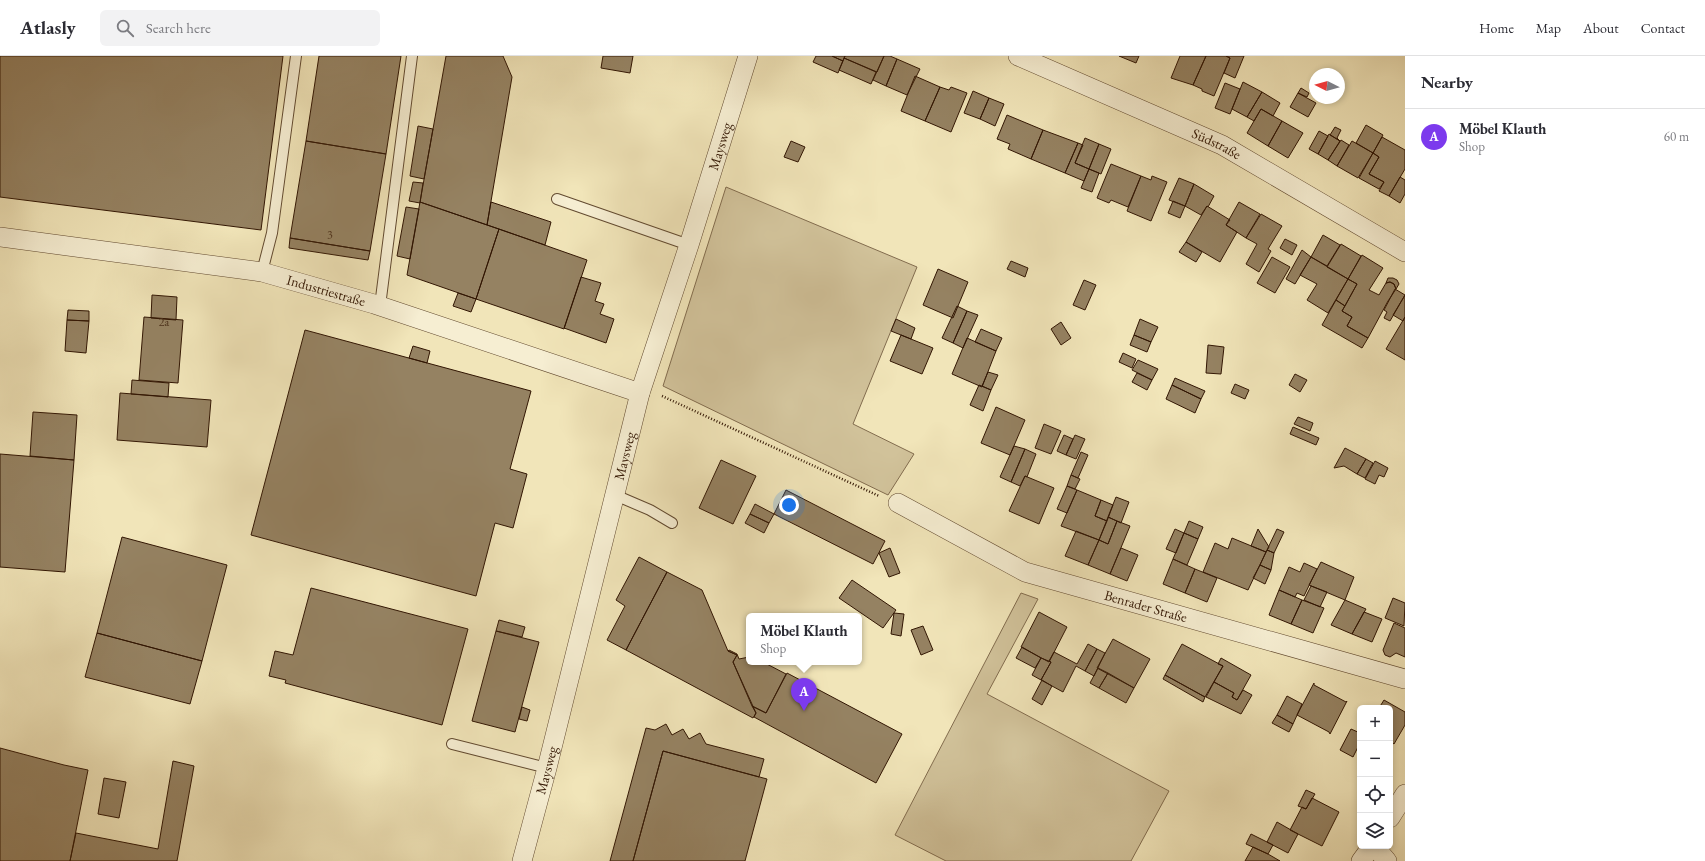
<!DOCTYPE html>
<meta charset="utf-8">
<style>
body{margin:0;font-family:"EB Garamond",serif;background:#f2f2f3;color:#2b2b33}
.controls{position:absolute;right:12px;bottom:12px;display:grid;overflow:hidden;border-radius:6px;box-shadow:0 2px 6px #0003}
.controls button{width:36px;height:36px;display:grid;place-items:center;padding:0;border:0;border-bottom:1px solid #e1e1e2;background:#fff;color:#2b2b33;font:20px sans-serif}
.compass{position:absolute;left:1309px;top:12px;width:36px;height:36px;border-radius:50%;background:#fff;box-shadow:0 2px 6px #0003;rotate:276deg}
.you{position:absolute;left:789px;top:449px;width:14px;height:14px;margin:-10px;border:3px solid #fff;border-radius:50%;background:#1a73e8;box-shadow:0 0 0 6px #1a73e833}
.badge{display:grid;place-items:center;width:26px;height:26px;border-radius:50%;background:#7c3aed;color:#fff;font-size:13px;font-weight:700}
.pin{position:absolute;translate:-50% -33px;filter:drop-shadow(0 1px 2px #0008)}
.pin::after{content:'';position:absolute;top:21px;width:14px;height:12px;background:inherit;clip-path:polygon(0 0,100% 0,50% 100%)}
.popup{position:absolute;left:746px;top:557px;width:116px;height:52px;box-sizing:border-box;display:grid;place-content:center;border-radius:6px;background:#fff;filter:drop-shadow(0 1px 3px #0005);font-size:13px;white-space:nowrap;color:#7c7c81}
.popup b{font-size:15px;color:#2b2b33}
.popup::after{content:'';position:absolute;left:50%;top:100%;margin-left:-8px;border:8px solid transparent;border-top-color:#fff}
.list{margin:0;padding:0;list-style:none}
h2{display:flex;justify-content:space-between;align-items:center;height:52px;margin:0;padding:0 16px;font-size:17px}
h2 small{font-size:13px;font-weight:400;color:#7c7c81}
.list li{display:grid;grid-template-columns:26px 1fr auto;gap:12px;align-items:center;box-sizing:border-box;height:56px;padding:0 16px;border-top:1px solid #e1e1e2}
.list b{display:block;font-size:15px;white-space:nowrap}
.list p{margin:0;font-size:13px;white-space:nowrap;color:#7c7c81}
.list em{font-size:13px;font-style:normal;color:#7c7c81}
.icon{flex:none;width:22px;height:22px;fill:none;stroke:currentColor;stroke-width:2;stroke-linecap:round;stroke-linejoin:round}
.map{position:relative;flex:none;width:1405px;height:805px;overflow:hidden}
header{display:flex;align-items:center;gap:24px;box-sizing:border-box;height:56px;padding:0 20px;background:#fff;border-bottom:1px solid #e1e1e2}
header strong{font-size:19px}
nav{display:flex;gap:22px;margin-inline-start:auto;font-size:14px}
.search{width:280px;height:36px;background:#f2f2f3;display:flex;align-items:center;gap:10px;box-sizing:border-box;padding:0 14px;border-radius:6px;color:#7c7c81;font-size:15px}
main{display:flex}
aside{flex:1;background:#fff}
.map>svg:first-child{display:block}
.green{fill:#d1c29a;stroke:#826c4e}
.building{fill:#958262;stroke:#321603}
.lines{fill:none;stroke-linecap:round;stroke-linejoin:round}
.service-casing{stroke:#624a30;stroke-width:12}
.minor-casing{stroke:#624a30;stroke-width:20}
.path{stroke:#321603;stroke-width:2.5;stroke-dasharray:1 2;stroke-linecap:butt}
.service{stroke:#f6eed2;stroke-width:10}
.minor{stroke:#f6eed2;stroke-width:19}
.labels{text-anchor:middle;stroke-width:4;stroke-linejoin:round;paint-order:stroke}
.number-label{font-size:12px;fill:#4b311b}
.street-label{font-size:14px;fill:#321603;stroke:#f6eed2}
</style>
<header>
<strong>Atlasly</strong>
<div class="search"><svg class="icon" aria-label="search" viewBox="0 0 24 24"><circle cx="10" cy="10" r="6"/><path d="M15 15l6 6"/></svg>Search here</div>
<nav><a>Home</a><a>Map</a><a>About</a><a>Contact</a></nav>
</header>
<main>
<div class="map">
<svg width="1405" height="805" viewBox="0 0 1405 805">
<rect width="100%" height="100%" fill="#f1e5b9"/>
<filter id="stains"><feTurbulence type="fractalNoise" baseFrequency=".005" numOctaves="4"/><feColorMatrix values="0 0 0 0 .2 0 0 0 0 .09 0 0 0 0 .02 0 0 0 .5 -.17"/></filter>
<radialGradient id="worn" r=".72"><stop offset=".6" stop-color="#630" stop-opacity="0"/><stop offset="1" stop-color="#630" stop-opacity=".3"/></radialGradient>
<!-- green -->
<path class="green" d="M726,131L917,211L853,368L914,398L888,439L663,330Z
M1021,537L1038,543L987,638L1169,735L1131,805H946L895,779Z"/>
<!-- building -->
<path class="building" d="M0,0H283L261,174L0,141Z
M319,0H401L386,98L306,85Z
M446,0H503L512,21L487,169L420,146Z
M603,0H633L630,17L601,12Z
M816,0H832L843,5L838,17L813,6Z
M832,0H845L843,5Z
M845,0H884L877,16L844,2Z
M884,0H890L897,3L886,30L873,24Z
M1119,0H1139L1136,7Z
M1180,0H1206L1193,29L1171,22Z
M1206,0H1226L1230,2L1214,40L1202,35V33L1193,29Z
M1226,0H1244L1235,22L1224,17L1230,2Z
M844,2L876,16L871,28L839,14Z
M897,3L920,13L907,39L886,30Z
M915,20L940,31L925,65L901,55Z
M1243,26L1262,36L1247,61L1232,53Z
M1225,27L1240,33L1230,58L1215,52Z
M940,31L949,34L951,31L967,37L951,76L925,65Z
M1301,32L1309,37L1307,41L1298,37Z
M973,35L989,42L980,63L964,57Z
M1262,36L1280,47L1273,60L1261,53L1254,65L1247,61Z
M1298,37L1316,47L1308,61L1290,51Z
M989,42L1004,48L995,70L980,63Z
M1261,53L1282,65L1268,90L1247,77Z
M1007,59L1043,74L1031,103L1008,93L1010,88L997,83Z
M1282,65L1303,77L1288,102L1268,90Z
M1366,69L1383,79L1373,97L1356,87Z
M418,70L433,73L424,123L410,120Z
M1335,71L1341,74L1337,82L1340,85L1330,79Z
M1043,74L1078,87L1065,117L1031,103Z
M1319,75L1328,80L1318,98L1309,93Z
M1329,78L1340,85L1328,104L1318,98Z
M1382,81L1405,94V113L1389,140L1379,135L1384,126L1369,118L1379,101L1373,97Z
M1085,82L1099,88L1089,113L1075,107Z
M1341,84L1349,89L1337,110L1328,104Z
M306,85L386,98L370,195L290,182Z
M791,85L805,91L798,106L784,101Z
M1352,85L1373,97L1358,122L1337,110Z
M1078,87L1083,89L1075,107L1089,113L1084,125L1065,117Z
M1099,88L1111,93L1101,118L1089,113Z
M1373,97L1379,101L1369,118L1384,126L1379,133L1359,122Z
M1111,108L1141,120L1128,151L1111,144L1109,147L1097,142Z
M1089,113L1099,117L1092,136L1081,132Z
M1141,120L1151,124L1152,120L1167,126L1151,165L1127,155Z
M1400,121L1405,124V138L1400,147L1389,140Z
M1179,122L1194,128L1185,150L1169,144Z
M413,126L423,127L420,147L409,145Z
M1194,128L1214,140L1208,151L1207,150L1201,159L1185,150Z
M1173,145L1185,150L1180,162L1168,157Z
M420,146L499,173L476,243L407,219Z
M491,146L551,166L545,189L487,169Z
M1239,146L1260,158L1246,182L1226,169Z
M1207,150L1230,164L1226,169L1237,176L1220,206L1186,186Z
M406,151L419,153L410,203L397,200Z
M1261,158L1282,170L1268,193L1271,195L1259,216L1246,208L1257,188L1246,182Z
M499,173L587,204L564,273L476,243Z
M1323,179L1340,189L1327,210L1311,201Z
M290,182L370,195L368,204L289,192Z
M1285,183L1297,189L1292,199L1280,192Z
M1186,186L1202,196L1196,206L1179,196Z
M1341,188L1361,200L1348,223L1327,211Z
M1302,194L1311,201L1295,228L1286,223Z
M1362,199L1383,212L1369,234L1379,239L1386,227L1390,226L1394,228L1396,233L1388,245L1368,282L1347,270L1352,261L1342,255L1357,228L1348,223Z
M1272,201L1290,211L1275,237L1257,227Z
M1311,201L1348,223L1328,257L1307,244L1317,228L1300,219Z
M1011,205L1028,212L1025,221L1007,213Z
M938,213L968,226L953,262L923,249Z
M581,221L601,227L595,245L604,248L600,258L614,263L606,287L564,272Z
M1388,222H1393L1397,224L1399,228L1396,233L1394,228L1390,226L1386,227Z
M1348,223L1357,228L1345,250L1336,244Z
M1084,224L1096,229L1085,254L1073,249Z
M1395,233L1405,239L1390,265L1384,262L1387,256L1384,254Z
M458,237L476,243L471,256L453,250Z
M152,239L177,241L176,264L151,262Z
M1405,239V261L1403,265L1393,259Z
M1336,244L1345,250L1342,255L1352,261L1347,270L1368,282L1362,292L1322,269Z
M957,250L967,255L953,287L942,282Z
M68,254L89,255V265L67,264Z
M967,255L978,259L963,292L953,287Z
M144,261L183,264L178,327L139,324Z
M1405,261V304L1386,293Z
M896,263L915,272L911,283L891,275Z
M1140,263L1158,271L1151,286L1134,279Z
M67,264L89,265L86,297L65,295Z
M1061,266L1071,282L1061,289L1051,273Z
M981,273L1002,282L996,295L975,286Z
M305,274L531,335L510,413L527,418L513,472L495,467L476,540L251,479Z
M901,279L933,292L922,318L890,305Z
M1134,279L1151,286L1147,296L1130,289Z
M967,282L996,295L982,331L952,318Z
M1208,289L1224,291L1221,318L1206,317Z
M413,290L430,295L427,307L409,302Z
M1123,297L1136,303L1132,312L1119,306Z
M1138,304L1158,313L1152,324L1132,314Z
M988,316L998,319L991,334L982,330Z
M1137,317L1152,324L1147,334L1132,326Z
M1295,318L1307,324L1300,336L1289,329Z
M1175,322L1205,335L1201,343L1172,329Z
M132,324L169,327L168,341L131,338Z
M1235,328L1249,334L1245,343L1231,337Z
M979,329L991,334L983,355L970,349Z
M1172,329L1201,343L1195,357L1166,343Z
M120,337L211,344L207,391L117,384Z
M996,351L1025,364L1010,399L981,387Z
M33,356L77,359L74,404L30,400Z
M1298,361L1313,367L1310,375L1294,368Z
M1044,368L1061,375L1051,398L1035,392Z
M1293,371L1319,382L1316,389L1290,378Z
M1064,379L1073,383L1066,399L1057,395Z
M1075,379L1085,383L1076,403L1066,399Z
M1014,390L1025,393L1011,426L1000,421Z
M1345,392L1366,403L1357,418L1344,410L1334,412Z
M1025,393L1036,398L1027,421L1025,420L1020,430L1011,426Z
M1081,396L1088,399L1078,422L1071,419Z
M0,398L74,404L65,516L0,511Z
M1366,403L1373,407L1365,422L1357,418Z
M721,404L756,420L733,468L699,452Z
M1375,405L1388,412L1384,421L1379,419L1375,428L1365,423Z
M1071,419L1080,423L1075,433L1067,430Z
M1025,420L1054,432L1039,468L1009,455Z
M1067,430L1077,434L1067,457L1057,453Z
M786,434L885,485L873,508L774,458Z
M1077,434L1101,444L1095,460L1107,465L1099,484L1061,470Z
M1116,441L1129,446L1121,467L1108,461Z
M1101,444L1113,449L1107,465L1095,460Z
M755,448L774,458L769,467L750,458Z
M750,458L769,467L764,477L745,467Z
M1108,461L1117,465L1108,488L1099,484Z
M1117,465L1130,470L1110,518L1088,509L1099,484L1108,488Z
M1189,465L1203,471L1198,483L1184,477Z
M1175,473L1184,477L1176,497L1166,493Z
M1258,473L1269,491L1266,496L1251,490Z
M1277,473L1284,476L1274,497L1267,494Z
M1076,475L1099,484L1088,509L1065,500Z
M1184,477L1198,483L1187,509L1173,503Z
M122,481L227,509L202,605L97,577Z
M1232,482L1266,496L1248,534L1203,516L1215,487L1228,493Z
M890,492L900,517L889,521L879,497Z
M1121,492L1138,499L1127,525L1110,518Z
M1267,494L1274,497L1271,514L1260,509Z
M639,501L667,516L626,594L607,584L625,550L616,544Z
M1173,503L1195,513L1185,537L1163,528Z
M1321,506L1354,521L1345,544L1309,529Z
M1304,507L1317,513L1304,540L1297,537L1295,541L1279,534L1289,511L1300,516Z
M1260,509L1271,514L1265,528L1253,522Z
M1195,513L1217,522L1207,546L1185,537Z
M667,516L702,534L728,595L737,599L733,606L756,657L753,662L626,594Z
M852,524L896,554L883,572L839,542Z
M1311,530L1327,536L1320,551L1304,544Z
M311,532L468,573L442,669L285,627L286,624L269,620L275,595L293,599Z
M1279,534L1302,544L1291,568L1269,559Z
M1393,542L1405,547L1404,570L1385,562Z
M1302,544L1324,552L1313,577L1291,568Z
M1345,544L1366,553L1352,578L1331,569Z
M1039,556L1067,571L1049,606L1021,591Z
M1364,556L1382,563L1372,586L1352,578Z
M894,557L904,558L901,580L891,578Z
M499,564L525,571L522,581L496,575Z
M1394,567L1405,572V601L1396,597L1390,601L1385,599L1383,594Z
M923,570L933,594L921,599L911,574Z
M496,575L539,586L515,676L472,665Z
M97,577L202,605L190,648L85,621Z
M1113,583L1150,603L1134,632L1097,612Z
M1088,588L1097,593L1085,615L1076,610L1063,636L1041,624L1051,606L1049,605L1054,596L1077,608Z
M1182,588L1223,610L1205,641L1165,619Z
M1022,591L1041,602L1035,612L1016,602Z
M1097,593L1105,597L1094,620L1085,615Z
M729,594L737,598L739,603L749,601V606H763L786,618L766,657L752,650L733,606L737,599L728,595Z
M1041,602L1051,606L1041,624L1032,619Z
M1221,602L1251,619L1237,644L1232,641L1234,637L1214,626L1223,610L1218,608Z
M1098,612L1108,617L1099,632L1090,627Z
M787,617L902,678L876,727L754,661L756,657L752,650L766,657Z
M1108,617L1134,632L1126,647L1099,632Z
M1165,619L1205,641L1203,646L1163,623Z
M1042,624L1052,630L1042,649L1032,643Z
M1214,626L1234,637L1232,641L1237,644L1243,634L1252,639L1241,658L1206,641Z
M1314,627V629L1346,646L1347,645L1330,678L1329,676L1297,659Z
M1287,640L1302,648L1293,668L1277,659Z
M1384,644L1405,656V669L1394,688L1390,685V652H1379Z
M522,651L530,654L527,665L519,663Z
M1277,659L1293,668L1289,676L1272,667Z
M666,668L672,679L683,673L689,683L700,677L706,688L764,703L759,721L663,695L633,805H610L646,672L655,674Z
M1351,673L1360,677V687L1353,701L1340,694Z
M0,692L64,709L88,714L70,805H0Z
M663,695L767,723L745,805H633Z
M173,705L194,710L177,805H70L76,777L158,793Z
M104,722L126,726L119,762L98,758Z
M1306,734L1315,738L1306,753L1298,750Z
M1312,742L1339,756L1322,790L1290,774L1302,751L1306,753Z
M1277,766L1298,778L1288,797L1267,786Z
M1251,778L1273,789L1268,798L1246,788Z
M1253,791L1268,798L1280,805H1245Z"/>
<g class="lines">
<defs>
<path id="service" d="M557,143L689,189
M262,216L272,177L296,0
M380,250L412,0
M615,439L650,454L672,467
M452,688L547,712"/>
<g id="minor">
<path id="s1" d="M1018,0L1222,89L1405,196"/>
<path id="s2" d="M0,181L262,216L374,248L640,337"/>
<path id="s3" d="M898,447L1025,516L1405,623"/>
<path d="M1390,762L1405,738"/>
<path d="M1374,790L1387,805"/>
<path id="s4" d="M522,805L547,712L640,337L689,189L748,0"/>
<path d="M1361,805L1372,790"/>
</g>
</defs>
<!-- service casing -->
<use href="#service" class="service-casing"/>
<!-- minor casing -->
<use href="#minor" class="minor-casing"/>
<!-- path -->
<path class="path" d="M662,340L879,440"/>
<!-- service -->
<use href="#service" class="service"/>
<!-- minor -->
<use href="#minor" class="minor"/>
</g>
<g class="labels">
<!-- number labels -->
<g class="number-label">
<text x="330" y="183">3</text>
<text x="164" y="270">2a</text>
</g>
<!-- street labels -->
<g class="street-label">
<text dy="5" stroke="none"><textPath href="#s1" startOffset="217">Südstraße</textPath></text>
<text dy="5" stroke="none"><textPath href="#s4" startOffset="742">Maysweg</textPath></text>
<text dy="5" stroke="none"><textPath href="#s2" startOffset="331">Industriestraße</textPath></text>
<text dy="5" stroke="none"><textPath href="#s4" startOffset="418">Maysweg</textPath></text>
<text dy="5" stroke="none"><textPath href="#s3" startOffset="270">Benrader Straße</textPath></text>
<text dy="5" stroke="none"><textPath href="#s4" startOffset="94">Maysweg</textPath></text>
</g>
</g>
<rect width="100%" height="100%" filter="url(#stains)"/>
<rect width="100%" height="100%" fill="url(#worn)"/>
</svg>
<div class="controls">
<button>+</button>
<button>−</button>
<button><svg class="icon" aria-label="locate" viewBox="0 0 24 24"><circle cx="12" cy="12" r="6"/><path d="M12 2v4M12 18v4M2 12h4M18 12h4"/></svg></button>
<button><svg class="icon" aria-label="layers" viewBox="0 0 24 24"><path d="M12 4l9 5-9 5-9-5zM3 14l9 5 9-5"/></svg></button>
</div>
<svg class="compass" viewBox="-18 -18 36 36"><path d="M0-13l5 13h-10z" fill="#e53935"/><path d="M0 13l5-13h-10z" fill="#7c7c81"/></svg>
<div class="you"></div>
<div class="pin badge" style="left:804px;top:655px">A</div>
<div class="popup"><b>Möbel Klauth</b>Shop</div>
</div>
<aside>
<h2>Nearby<small></small></h2>
<ul class="list">
<li><span class="badge">A</span><div><b>Möbel Klauth</b><p>Shop</p></div><em>60 m</em></li>
</ul>
</aside>
</main>
